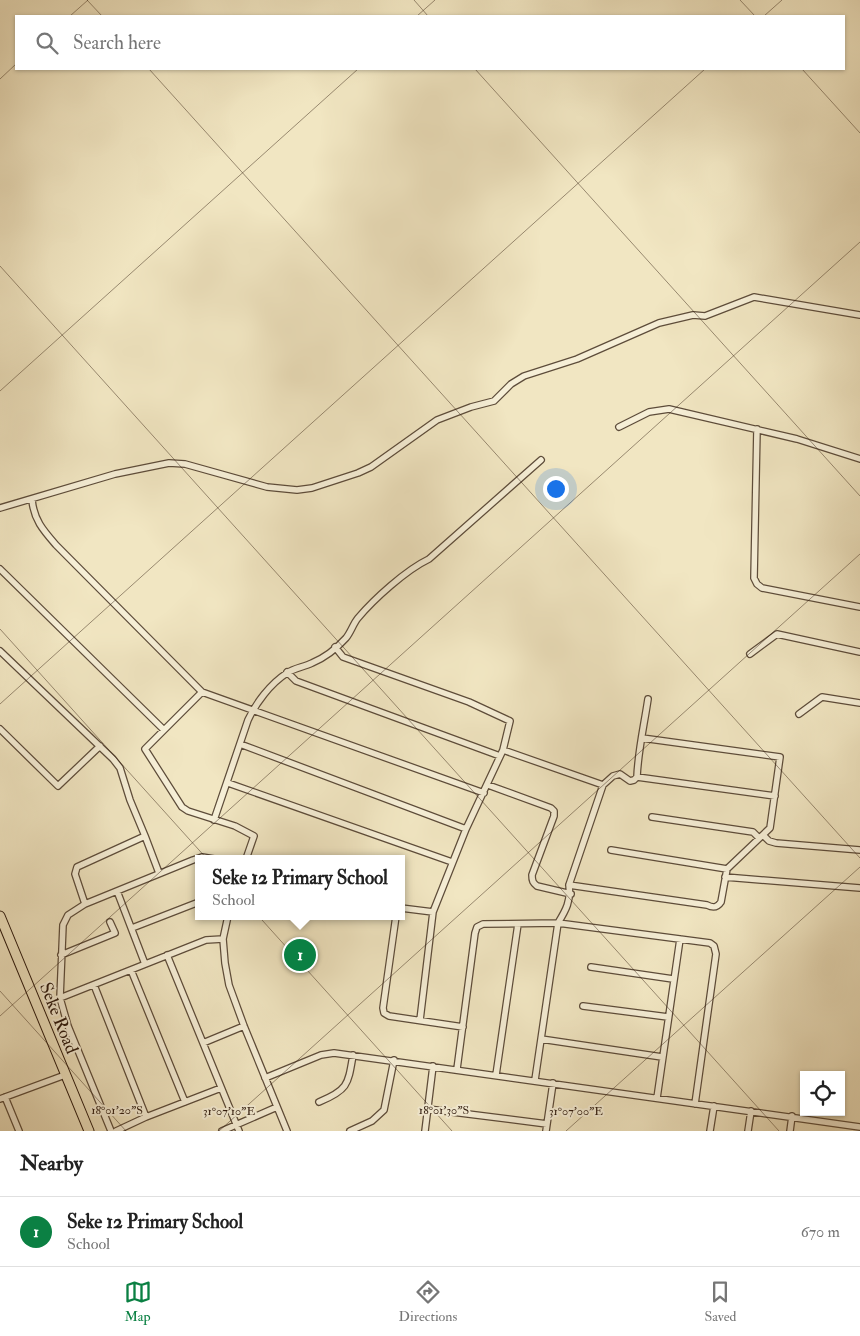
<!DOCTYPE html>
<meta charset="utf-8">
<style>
body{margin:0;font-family:"IM FELL Double Pica",serif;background:#f6f6f6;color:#222}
.controls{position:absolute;right:15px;bottom:15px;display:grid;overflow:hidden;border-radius:0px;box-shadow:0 1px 4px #0004}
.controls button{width:45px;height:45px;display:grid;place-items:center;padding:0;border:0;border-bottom:1px solid #e0e0e0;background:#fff;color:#222;font:25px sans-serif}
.you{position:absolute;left:555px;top:488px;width:18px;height:18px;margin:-12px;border:4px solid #fff;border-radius:50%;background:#1a73e8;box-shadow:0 0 0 8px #1a73e833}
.badge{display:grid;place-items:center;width:32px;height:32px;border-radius:50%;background:#0b8043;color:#fff;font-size:16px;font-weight:700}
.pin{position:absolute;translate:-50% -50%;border:2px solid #fff;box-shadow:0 1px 5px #0006}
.popup{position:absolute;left:195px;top:855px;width:210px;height:65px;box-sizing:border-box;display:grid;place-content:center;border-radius:0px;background:#fff;filter:drop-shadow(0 1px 4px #0005);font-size:16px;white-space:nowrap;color:#767676}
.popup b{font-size:19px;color:#222}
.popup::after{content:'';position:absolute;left:50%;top:100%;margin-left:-10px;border:10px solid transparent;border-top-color:#fff}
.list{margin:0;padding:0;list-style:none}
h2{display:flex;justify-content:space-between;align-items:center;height:65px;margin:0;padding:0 20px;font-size:21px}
h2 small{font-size:16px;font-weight:400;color:#767676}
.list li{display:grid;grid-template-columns:32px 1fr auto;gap:15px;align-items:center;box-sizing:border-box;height:70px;padding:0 20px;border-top:1px solid #e0e0e0}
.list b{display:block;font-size:19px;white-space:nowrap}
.list p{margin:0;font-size:16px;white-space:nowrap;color:#767676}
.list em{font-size:16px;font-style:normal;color:#767676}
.icon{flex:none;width:28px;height:28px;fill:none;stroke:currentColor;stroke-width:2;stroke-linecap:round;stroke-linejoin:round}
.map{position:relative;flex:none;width:860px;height:1131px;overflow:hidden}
.search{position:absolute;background:#fff;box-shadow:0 1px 4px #0004;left:15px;right:15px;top:15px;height:55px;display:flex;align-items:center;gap:12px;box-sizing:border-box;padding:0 18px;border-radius:0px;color:#767676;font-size:19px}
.sheet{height:135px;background:#fff}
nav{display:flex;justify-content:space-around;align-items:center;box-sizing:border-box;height:70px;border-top:1px solid #e0e0e0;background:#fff;font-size:14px;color:#767676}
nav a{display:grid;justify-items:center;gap:2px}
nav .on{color:#0b8043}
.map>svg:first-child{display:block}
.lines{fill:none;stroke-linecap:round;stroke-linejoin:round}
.street-casing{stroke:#5d4c3a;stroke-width:8}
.primary-casing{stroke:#2c180c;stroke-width:11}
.street{stroke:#f6efd7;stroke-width:5.5}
.primary{stroke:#f1e6c2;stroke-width:9}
.ticks{fill:none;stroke:#2c180c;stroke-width:1;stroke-opacity:0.45}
.labels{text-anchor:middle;stroke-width:4;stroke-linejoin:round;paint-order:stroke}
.street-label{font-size:18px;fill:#2c180c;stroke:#f6efd7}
.ticks-label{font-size:12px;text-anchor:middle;fill:#2c180c;stroke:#f6efd7;stroke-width:4;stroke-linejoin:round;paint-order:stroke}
</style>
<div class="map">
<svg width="860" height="1131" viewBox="0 0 860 1131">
<rect width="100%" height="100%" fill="#f1e6c2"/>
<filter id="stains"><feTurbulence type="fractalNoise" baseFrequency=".004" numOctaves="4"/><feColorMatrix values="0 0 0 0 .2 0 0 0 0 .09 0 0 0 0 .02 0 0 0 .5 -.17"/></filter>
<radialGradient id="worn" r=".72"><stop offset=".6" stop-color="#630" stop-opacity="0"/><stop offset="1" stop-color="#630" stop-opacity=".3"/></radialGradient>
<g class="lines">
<defs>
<path id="street" d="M619,427L649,412L669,409L797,439L860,459
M757,429L754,578L757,584L762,588L860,607
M32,500C34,520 43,530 56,545L202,692
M0,508L115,474L169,463L185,464L267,487L297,490L312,488L358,473L371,467L437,420L471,407L494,401L511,384L524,376L577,359L659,323L693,315L705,316L754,297L860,315
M0,569L164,730
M335,647L343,657L469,702L510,721L503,750L466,829L433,912L420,1020
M0,651L113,759L120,768L130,800L145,836
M750,654L777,634L860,652
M287,672L296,681L500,756
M799,714L822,697L860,703
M0,729L58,786L100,746
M240,744L466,829
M503,750L603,785
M637,777C638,751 644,726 648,699
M228,783L452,862
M488,785L551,808L554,811V816L532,875C532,881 533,883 537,886L571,894
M652,817L753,832L759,838
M214,820L248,720C256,703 270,684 287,673C294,668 304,667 312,663C324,658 337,648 346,638C351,632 353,624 358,618C374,599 406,570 429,559L541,460
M763,835L769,841L776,843L860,850
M611,850L727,869
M246,859L254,836L235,826L188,811L182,807L145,749L202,692L484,793
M725,877L860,888
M569,885L603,785L613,776L620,774L630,781L634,780L637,777L775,796
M117,891L145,964
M85,904L75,874L77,867L145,836L159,873
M401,908L433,912
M228,916L223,939L225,963L229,985L244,1026L287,1131
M396,916L383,1008L384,1013L389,1016L463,1027
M132,928L199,902
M61,955L115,933L110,922
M167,955L239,1131
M591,967L673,979
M131,970L185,1102
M94,985L146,1117
M60,998L206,940L223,939
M583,1006L668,1017
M541,1039L662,1057
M203,1043L244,1026
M457,1069L475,933L477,927L483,924L558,923C566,910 571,901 569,885L707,905C713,908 717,908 721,902L727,869L770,828L780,757L642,738
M496,1075L518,924
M265,1078L321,1055L334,1053L860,1127
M535,1080L558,923L710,943L714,946L716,954L695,1104
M5,1097L19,1131
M657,1098L680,939
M0,1099L65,1075
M319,1102C348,1090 348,1085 353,1055
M428,1109L547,1124
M111,1131L68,1026L60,998L63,925L68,915L85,904L193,860L202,857L214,859
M116,1131L146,1117L221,1088
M222,1131L277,1107
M350,1131L372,1121L384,1110L394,1060
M425,1131L433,1066
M546,1131L553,1083
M710,1131L714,1106
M748,1131L751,1111
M790,1131L792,1116"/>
<path id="primary" d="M0,916L89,1131"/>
</defs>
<!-- street casing -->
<use href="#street" class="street-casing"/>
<!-- primary casing -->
<use href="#primary" class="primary-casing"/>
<!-- street -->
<use href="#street" class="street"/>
<!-- primary -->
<use href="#primary" class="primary"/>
</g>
<!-- ticks -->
<path class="ticks" d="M87,0L102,16M414,0L428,16M740,0L755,16M70,16L88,0M417,16L435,0M764,16L782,0M149,69L860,858M475,69L860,496M802,69L860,133M0,79L16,64M0,266L779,1131M0,391L358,69M0,629L452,1131M0,704L705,69M0,991L126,1131M0,1016L860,242M219,1131L860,554M566,1131L860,867"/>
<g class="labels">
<!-- street labels -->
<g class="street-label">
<text transform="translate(59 1018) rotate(68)" y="6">Seke Road</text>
</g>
</g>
<g class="ticks-label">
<text x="117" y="1114">18°01'20"S</text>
<text x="444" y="1114">18°01'30"S</text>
<text x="229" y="1115">31°07'10"E</text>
<text x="576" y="1115">31°07'00"E</text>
</g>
<rect width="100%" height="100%" filter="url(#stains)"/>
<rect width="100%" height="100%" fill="url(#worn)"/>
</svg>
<div class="controls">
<button><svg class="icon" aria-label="locate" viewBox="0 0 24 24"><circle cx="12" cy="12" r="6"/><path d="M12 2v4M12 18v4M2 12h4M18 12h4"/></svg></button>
</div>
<div class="you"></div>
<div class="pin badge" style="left:300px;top:955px">1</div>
<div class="popup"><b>Seke 12 Primary School</b>School</div>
<div class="search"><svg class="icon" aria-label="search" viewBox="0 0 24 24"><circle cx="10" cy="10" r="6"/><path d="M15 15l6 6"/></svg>Search here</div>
</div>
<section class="sheet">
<h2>Nearby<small></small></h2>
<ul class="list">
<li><span class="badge">1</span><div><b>Seke 12 Primary School</b><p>School</p></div><em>670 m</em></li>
</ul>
</section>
<nav>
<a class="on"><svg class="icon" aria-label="map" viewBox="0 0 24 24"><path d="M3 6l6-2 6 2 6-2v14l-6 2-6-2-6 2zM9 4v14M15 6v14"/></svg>Map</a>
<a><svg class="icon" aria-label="directions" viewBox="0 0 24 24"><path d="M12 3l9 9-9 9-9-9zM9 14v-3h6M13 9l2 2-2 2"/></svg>Directions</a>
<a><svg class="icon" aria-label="saved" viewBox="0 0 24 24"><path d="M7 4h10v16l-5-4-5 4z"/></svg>Saved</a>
</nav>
